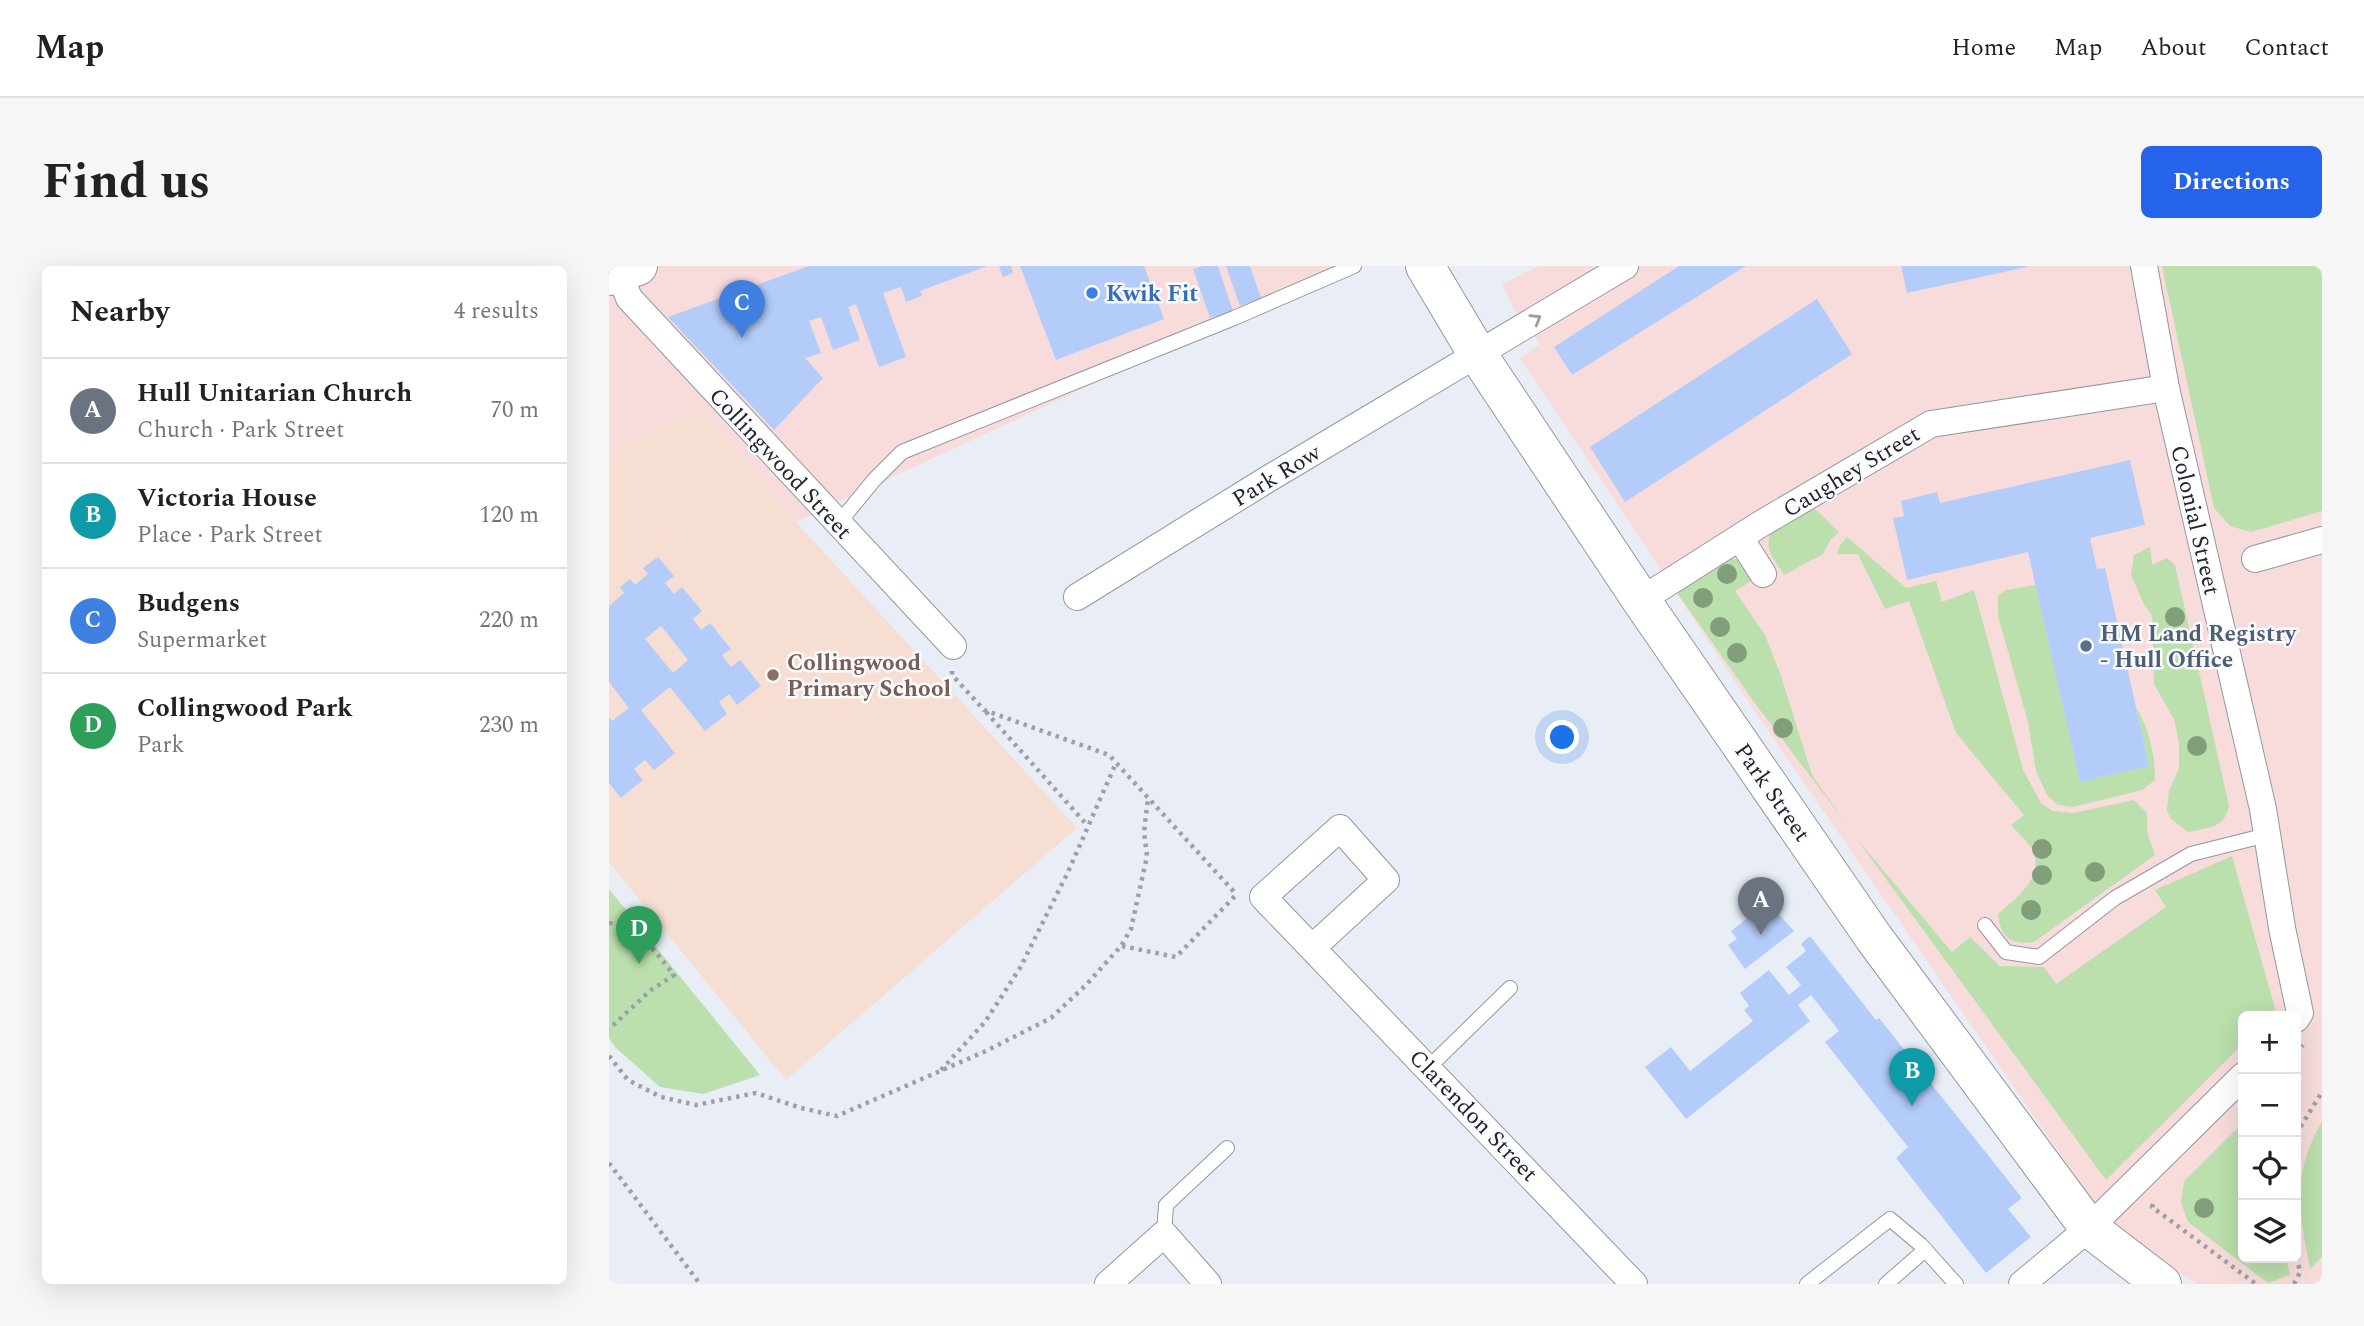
<!DOCTYPE html>
<meta charset="utf-8">
<style>
body{margin:0;font-family:Spectral,serif;background:#f6f6f6;color:#222}
.controls{position:absolute;right:21px;bottom:21px;display:grid;overflow:hidden;border-radius:10px;box-shadow:0 7px 28px #0002}
.controls button{width:63px;height:63px;display:grid;place-items:center;padding:0;border:0;border-bottom:2px solid #e0e0e0;background:#fff;color:#222;font:35px sans-serif}
.you{position:absolute;left:954px;top:472px;width:24px;height:24px;margin:-18px;border:5px solid #fff;border-radius:50%;background:#1a73e8;box-shadow:0 0 0 10px #1a73e833}
.badge{display:grid;place-items:center;width:46px;height:46px;border-radius:50%;background:#2563eb;color:#fff;font-size:23px;font-weight:700}
.pin{position:absolute;translate:-50% -58px;filter:drop-shadow(0 2px 4px #0008)}
.pin::after{content:'';position:absolute;top:37px;width:24px;height:21px;background:inherit;clip-path:polygon(0 0,100% 0,50% 100%)}
.list{margin:0;padding:0;list-style:none}
h2{display:flex;justify-content:space-between;align-items:center;height:91px;margin:0;padding:0 28px;font-size:30px}
h2 small{font-size:23px;font-weight:400;color:#767676}
.list li{display:grid;grid-template-columns:46px 1fr auto;gap:21px;align-items:center;box-sizing:border-box;height:105px;padding:0 28px;border-top:2px solid #e0e0e0}
.list b{display:block;font-size:26px;white-space:nowrap}
.list p{margin:0;font-size:23px;white-space:nowrap;color:#767676}
.list em{font-size:23px;font-style:normal;color:#767676}
.icon{flex:none;width:38px;height:38px;fill:none;stroke:currentColor;stroke-width:2;stroke-linecap:round;stroke-linejoin:round}
.map{position:relative;flex:none;width:1713px;height:1018px;overflow:hidden;border-radius:10px}
header{display:flex;align-items:center;gap:42px;box-sizing:border-box;height:98px;padding:0 35px;background:#fff;border-bottom:2px solid #e0e0e0}
header strong{font-size:33px}
nav{display:flex;gap:38px;margin-inline-start:auto;font-size:24px}
.intro{display:flex;align-items:center;justify-content:space-between;box-sizing:border-box;height:168px;padding:0 42px}
h1{margin:0;font-size:49px}
.button{padding:18px 32px;border-radius:10px;background:#2563eb;color:#fff;font-size:24px;font-weight:700}
main{display:flex;gap:42px;padding:0 42px}
aside{flex:1;background:#fff;border-radius:10px;box-shadow:0 7px 28px #0002}
.map>svg:first-child{display:block}
.commercial{fill:#f7dcdb;fill-rule:evenodd}
.education{fill:#f6ded3}
.green{fill:#bbdfad}
.building{fill:#b4ccf9;fill-rule:evenodd}
.lines{fill:none;stroke-linecap:round;stroke-linejoin:round}
.lane-casing{stroke:#93979f;stroke-width:16}
.street-casing{stroke:#93979f;stroke-width:28}
.secondary-casing{stroke:#93979f;stroke-width:40}
.path{stroke:#9da0a6;stroke-width:4.5;stroke-dasharray:3.5 5;stroke-linecap:butt}
.lane{stroke:#fff;stroke-width:14}
.street{stroke:#fff;stroke-width:26}
.secondary{stroke:#fff;stroke-width:38}
.tree{fill:#829e7a}
.oneway{stroke:#9c9c9e}
.shop-dot{fill:#3f7fe0;stroke:#f9fbfe;stroke-width:2.5}
.service-dot{fill:#5c6f8a;stroke:#f9fbfe;stroke-width:2.5}
.education-dot{fill:#8d6e63;stroke:#f9fbfe;stroke-width:2.5}
.labels{text-anchor:middle;stroke-width:5;stroke-linejoin:round;paint-order:stroke}
.shop-label{font-size:23px;font-weight:bold;fill:#366cbe;stroke:#f9fbfe;text-anchor:start}
.street-label{font-size:23px;fill:#222427;stroke:#f9fbfe}
.service-label{font-size:23px;font-weight:bold;fill:#4e5e75;stroke:#f9fbfe;text-anchor:start}
.education-label{font-size:23px;font-weight:bold;fill:#785e54;stroke:#f9fbfe;text-anchor:start}
</style>
<header>
<strong>Map</strong>
<nav><a>Home</a><a>Map</a><a>About</a><a>Contact</a></nav>
</header>
<div class="intro"><h1>Find us</h1><a class="button">Directions</a></div>
<main>
<aside>
<h2>Nearby<small>4 results</small></h2>
<ul class="list">
<li><span class="badge" style="background:#6b7280">A</span><div><b>Hull Unitarian Church</b><p>Church · Park Street</p></div><em>70 m</em></li>
<li><span class="badge" style="background:#0f9aa8">B</span><div><b>Victoria House</b><p>Place · Park Street</p></div><em>120 m</em></li>
<li><span class="badge" style="background:#3f7fe0">C</span><div><b>Budgens</b><p>Supermarket</p></div><em>220 m</em></li>
<li><span class="badge" style="background:#2e9e5b">D</span><div><b>Collingwood Park</b><p>Park</p></div><em>230 m</em></li>
</ul>
</aside>
<div class="map">
<svg width="1713" height="1018" viewBox="0 0 1713 1018">
<rect width="100%" height="100%" fill="#e9eef6"/>
<!-- commercial -->
<path class="commercial" d="M40,0H738L187,256L92,143L0,186V15Z
M930,0H1713V1018H1588L1503,963L1148,449L911,92L931,78L904,41L893,18ZM1634,750H1687V992H1634Z"/>
<!-- education -->
<path class="education" d="M92,143L187,256L468,562L177,814L0,596V186Z"/>
<!-- green -->
<path class="green" d="M1553,0H1713V245L1642,266L1621,260L1605,242Z
M1204,241L1230,266L1221,274L1214,288L1175,309C1167,296 1155,283 1161,268Z
M1238,271L1297,322L1327,315L1333,336L1365,324L1414,504L1432,537L1444,545L1464,547L1525,534L1538,547V566L1546,589L1425,676C1402,680 1391,670 1389,648C1407,632 1435,613 1424,585C1420,576 1408,566 1402,559L1415,549L1347,467L1300,335L1276,343L1249,288H1228L1231,279Z
M1541,281L1543,299L1558,292L1566,299L1620,540C1615,563 1600,561 1579,566L1562,553L1558,545L1560,525L1570,502V477L1565,453L1545,418L1543,349L1535,338L1522,309L1525,289Z
M1122,292L1129,294L1142,315L1126,325L1156,369L1172,410L1203,509L1236,556L1148,440L1066,324Z
M1427,319L1471,516L1540,500L1527,441C1540,463 1546,488 1546,514L1533,524L1464,541L1449,539L1438,529L1427,505L1419,456L1389,350V330L1397,324Z
M1247,572L1343,686L1361,671L1391,700L1435,701L1447,718L1557,641L1546,624L1623,590L1667,746L1663,750H1634V778L1497,914Z
M0,623L151,809L94,828L51,821L7,782L0,772Z
M1713,855V991L1701,1003C1690,943 1682,911 1713,855Z
M1634,857V898L1632,899L1634,908V992H1677L1681,1009L1659,1017L1579,956L1572,937L1575,915Z"/>
<!-- building -->
<path class="building" d="M200,0H378L311,25L313,30L297,36L292,21L274,27L297,91L270,101L247,38L239,41L251,74L224,84L212,51L200,55L212,87L196,92L214,112L165,164L59,51Z
M390,0H402L404,7L394,11Z
M411,0H535L555,53L447,94Z
M594,0H609L624,45L601,52L584,3Z
M617,0H641L652,32L631,40Z
M1070,0H1137L963,109L945,81Z
M1292,0H1418V1L1298,27Z
M1208,33L1243,88L1016,236L981,181Z
M1521,194L1536,259L1481,272L1488,303L1496,302L1540,500L1471,516L1419,286L1298,314L1284,252L1295,250L1292,235L1328,226L1331,237Z
M49,291L65,310L56,317L65,328L73,321L93,345L84,353L92,364L101,357L122,383L113,389L122,401L131,394L152,420L128,439L120,428L110,436L118,448L96,465L61,421L32,444L66,487L45,504L36,494L25,503L34,514L12,532L0,517V451L3,455L20,442L0,416V340L15,327L11,321L21,313L26,319L39,308L34,302ZM52,360L79,394L64,407L36,373Z
M1159,636L1185,665L1136,703L1119,679L1128,673L1122,665Z
M1201,670L1267,754L1270,752L1413,932L1399,943L1422,971L1377,1007L1287,892L1299,881L1216,776L1230,765L1202,729L1189,739L1201,755L1077,853L1036,801L1062,781L1081,805L1144,755L1135,744L1140,740L1131,727L1160,704L1180,729L1192,719L1177,701L1197,685L1192,678Z"/>
<g class="lines">
<defs>
<path id="lane" d="M229,258L265,214L293,186L625,52L745,0
M1376,659L1397,686L1430,691L1506,632L1582,588L1658,569
M820,801L901,722
M555,968L557,939L618,882
M1198,1018L1281,953L1312,979L1347,1018
M1277,1018L1316,984"/>
<path id="street" d="M1535,0L1557,122L1654,543L1673,662L1691,747L1687,753
M10,7L20,32L344,380
M1131,272L1154,308
M1646,293L1713,274
M468,331L659,213L1016,0
M1032,334L1150,259L1322,158L1557,122
M704,681L777,614L731,562L654,631L1025,1018
M499,1018L555,968L599,1018
M1413,1018L1480,962L1634,810"/>
<path id="secondary" d="M816,0L869,89L1032,334L1265,672L1480,962L1553,1018
M0,10L29,0"/>
</defs>
<!-- lane casing -->
<use href="#lane" class="lane-casing"/>
<!-- street casing -->
<use href="#street" class="street-casing"/>
<!-- secondary casing -->
<use href="#secondary" class="secondary-casing"/>
<!-- path -->
<path class="path" d="M343,405V409L375,444L500,489L627,628
M377,446L479,560
M0,657C31,661 46,686 65,709L42,724L0,763
M513,680L567,691L627,629
M1687,787L1694,779
M0,790L19,814L52,831L87,839L147,827L192,842L228,850L377,785L442,752L477,719L512,680L522,663L538,590L535,566L539,532
M332,804L376,756L411,702L459,606L507,497
M1687,868L1713,826
M0,897L91,1018
M1544,938L1543,941L1647,1018
M1685,1018L1691,1006L1687,987"/>
<!-- lane -->
<use href="#lane" class="lane"/>
<!-- street -->
<use href="#street" class="street"/>
<!-- secondary -->
<use href="#secondary" class="secondary"/>
</g>
<!-- trees -->
<g class="tree">
<circle cx="1118" cy="308" r="10"/>
<circle cx="1094" cy="332" r="10"/>
<circle cx="1566" cy="351" r="10"/>
<circle cx="1111" cy="361" r="10"/>
<circle cx="1128" cy="387" r="10"/>
<circle cx="1174" cy="462" r="10"/>
<circle cx="1588" cy="480" r="10"/>
<circle cx="1433" cy="583" r="10"/>
<circle cx="1486" cy="606" r="10"/>
<circle cx="1433" cy="609" r="10"/>
<circle cx="1422" cy="644" r="10"/>
<circle cx="1595" cy="942" r="10"/>
</g>
<!-- one-way arrows -->
<defs><path id="oneway-chevron" d="M-2-3.5L2.5 0L-2 3.5" fill="none" stroke-width="1.6" stroke-linecap="round" stroke-linejoin="round" transform="scale(1.75)"/></defs>
<use class="oneway" href="#oneway-chevron" transform="translate(927 53) rotate(-31)"/>
<!-- markers -->
<circle class="shop-dot" cx="483" cy="27" r="7"/>
<circle class="service-dot" cx="1477" cy="380" r="7"/>
<circle class="education-dot" cx="164" cy="409" r="7"/>
<g class="labels">
<!-- shop labels -->
<g class="shop-label">
<text x="497" y="35">Kwik Fit</text>
</g>
<!-- street labels -->
<g class="street-label">
<text transform="translate(172 197) rotate(47)" y="8">Collingwood Street</text>
<text transform="translate(1242 205) rotate(-31)" y="8">Caughey Street</text>
<text transform="translate(667 209) rotate(-31)" y="8">Park Row</text>
<text transform="translate(1587 254) rotate(77)" y="8">Colonial Street</text>
<text transform="translate(1164 526) rotate(55)" y="8">Park Street</text>
<text transform="translate(865 849) rotate(46)" y="8">Clarendon Street</text>
</g>
<!-- service labels -->
<g class="service-label">
<text x="1491" y="375">HM Land Registry<tspan x="1491" dy="26">- Hull Office</tspan></text>
</g>
<!-- education labels -->
<g class="education-label">
<text x="178" y="404">Collingwood<tspan x="178" dy="26">Primary School</tspan></text>
</g>
</g>
</svg>
<div class="controls">
<button>+</button>
<button>−</button>
<button><svg class="icon" aria-label="locate" viewBox="0 0 24 24"><circle cx="12" cy="12" r="6"/><path d="M12 2v4M12 18v4M2 12h4M18 12h4"/></svg></button>
<button><svg class="icon" aria-label="layers" viewBox="0 0 24 24"><path d="M12 4l9 5-9 5-9-5zM3 14l9 5 9-5"/></svg></button>
</div>
<div class="you"></div>
<div class="pin badge" style="left:1152px;top:669px;background:#6b7280">A</div>
<div class="pin badge" style="left:1303px;top:840px;background:#0f9aa8">B</div>
<div class="pin badge" style="left:133px;top:72px;background:#3f7fe0">C</div>
<div class="pin badge" style="left:30px;top:698px;background:#2e9e5b">D</div>
</div>
</main>
